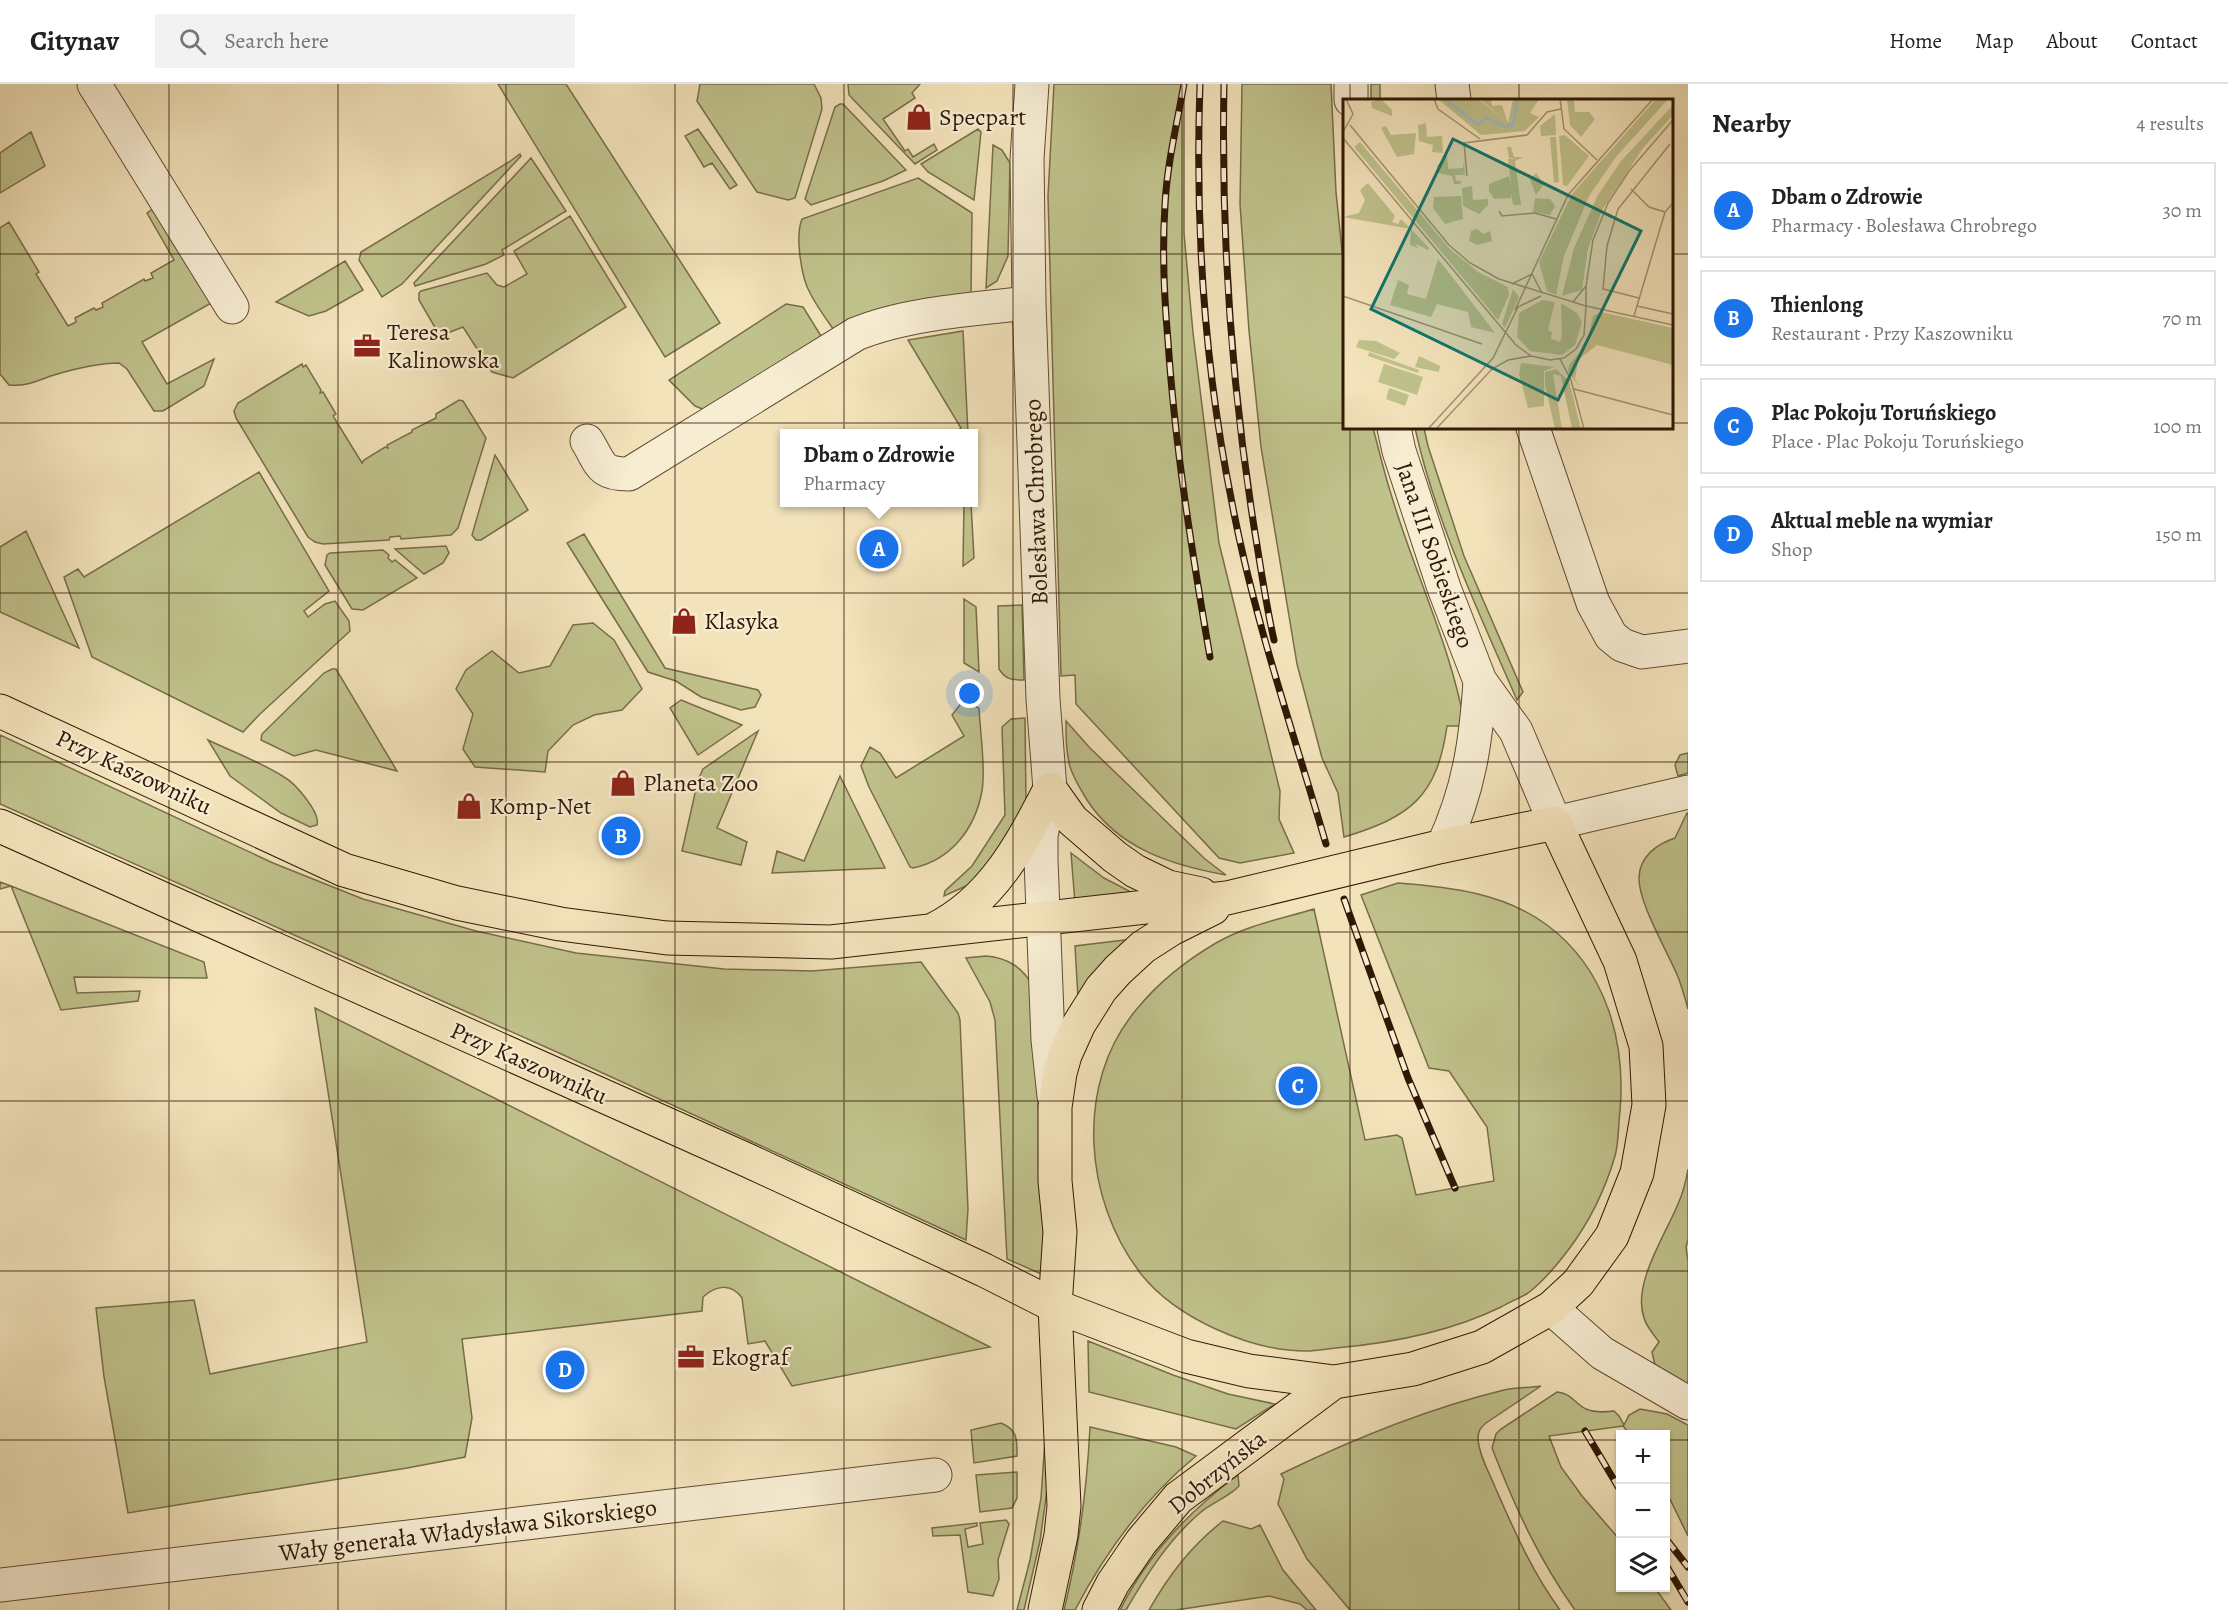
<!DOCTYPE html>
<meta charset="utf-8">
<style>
body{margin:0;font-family:Alegreya,serif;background:#f2f2f2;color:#222}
.controls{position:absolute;right:18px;bottom:18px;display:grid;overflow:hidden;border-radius:0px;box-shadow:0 2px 4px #0004}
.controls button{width:54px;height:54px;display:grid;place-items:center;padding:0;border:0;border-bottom:2px solid #e0e0e0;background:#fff;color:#222;font:30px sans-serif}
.you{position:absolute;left:970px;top:610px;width:21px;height:21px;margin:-15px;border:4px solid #fff;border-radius:50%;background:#1a73e8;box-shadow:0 0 0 9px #1a73e833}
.badge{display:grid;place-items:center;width:39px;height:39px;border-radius:50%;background:#1a73e8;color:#fff;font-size:20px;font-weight:700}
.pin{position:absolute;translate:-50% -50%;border:3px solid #fff;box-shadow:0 2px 6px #0006}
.popup{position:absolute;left:780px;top:345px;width:198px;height:78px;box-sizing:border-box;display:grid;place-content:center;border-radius:0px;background:#fff;filter:drop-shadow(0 2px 4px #0005);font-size:20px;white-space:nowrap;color:#767676}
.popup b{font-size:22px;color:#222}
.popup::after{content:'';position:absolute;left:50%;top:100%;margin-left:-12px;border:12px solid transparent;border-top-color:#fff}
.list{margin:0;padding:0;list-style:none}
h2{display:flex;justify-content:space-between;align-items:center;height:78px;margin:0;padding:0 24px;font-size:26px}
h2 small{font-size:20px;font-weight:400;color:#767676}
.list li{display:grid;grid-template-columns:39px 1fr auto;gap:18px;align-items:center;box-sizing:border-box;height:96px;margin:0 12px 12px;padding:0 12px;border:2px solid #e0e0e0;border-radius:0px}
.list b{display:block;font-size:22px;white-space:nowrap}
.list p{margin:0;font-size:20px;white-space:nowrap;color:#767676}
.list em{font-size:20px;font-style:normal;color:#767676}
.icon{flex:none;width:33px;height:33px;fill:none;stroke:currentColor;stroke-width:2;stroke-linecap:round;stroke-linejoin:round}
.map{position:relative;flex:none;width:1688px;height:1526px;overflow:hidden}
header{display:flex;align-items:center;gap:36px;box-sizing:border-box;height:84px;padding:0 30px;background:#fff;border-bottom:2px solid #e0e0e0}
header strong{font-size:28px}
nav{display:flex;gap:33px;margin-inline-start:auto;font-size:21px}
.search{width:420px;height:54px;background:#f2f2f2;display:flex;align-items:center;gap:15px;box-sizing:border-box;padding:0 21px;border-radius:0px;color:#767676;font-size:22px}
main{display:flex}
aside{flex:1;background:#fff}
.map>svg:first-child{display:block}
.green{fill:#c0c28c;stroke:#786d48;stroke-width:1.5}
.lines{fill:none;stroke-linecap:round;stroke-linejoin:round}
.minor-casing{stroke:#624b32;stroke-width:35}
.major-casing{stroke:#311805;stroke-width:35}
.minor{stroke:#f7edd3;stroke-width:33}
.major{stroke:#f3e3bb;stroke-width:33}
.rail-casing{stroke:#311805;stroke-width:7}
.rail{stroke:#f7edd3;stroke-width:4.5;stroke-dasharray:14;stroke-linecap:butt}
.grid{fill:none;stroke:#311805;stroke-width:1.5;stroke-opacity:0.55}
.labels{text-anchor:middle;stroke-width:4.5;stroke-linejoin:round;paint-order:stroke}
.poi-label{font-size:24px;fill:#311805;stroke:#f7edd3;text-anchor:start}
.street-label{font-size:24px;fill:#311805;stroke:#f7edd3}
.inset-river{fill:none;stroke:#a3bbbd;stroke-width:3}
.inset-road{fill:none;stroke:#a59272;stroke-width:1.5}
.view{fill:#0f766e;fill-opacity:0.15;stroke:#0f766e;stroke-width:3}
.inset-edge{fill:none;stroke:#311805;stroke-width:3}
</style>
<header>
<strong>Citynav</strong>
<div class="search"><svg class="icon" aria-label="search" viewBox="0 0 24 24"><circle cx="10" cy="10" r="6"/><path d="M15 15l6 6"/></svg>Search here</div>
<nav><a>Home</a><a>Map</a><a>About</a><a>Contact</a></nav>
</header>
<main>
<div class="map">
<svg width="1688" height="1526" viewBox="0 0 1688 1526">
<rect width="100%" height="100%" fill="#f3e3bb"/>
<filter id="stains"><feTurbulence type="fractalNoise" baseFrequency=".00333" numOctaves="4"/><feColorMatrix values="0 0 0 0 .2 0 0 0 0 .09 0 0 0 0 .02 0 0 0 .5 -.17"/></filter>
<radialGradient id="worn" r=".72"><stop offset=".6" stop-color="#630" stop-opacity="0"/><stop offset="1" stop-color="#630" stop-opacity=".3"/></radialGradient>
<!-- green -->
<path class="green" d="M498,0H566L720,239L665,273Z
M700,0H814L821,14L822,25L795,114L788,116L757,108L697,17Z
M848,0H920L912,9L915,14L883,35L905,67L908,65L913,73L934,60L937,66L915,80L849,11Z
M1054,0H1184V149L1193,249L1219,459L1280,707L1279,735L1294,769L1240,779L1219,774L1076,620L1075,591L1061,592L1048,112Z
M1242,0H1331L1336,108L1344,186V344H1373C1379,366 1384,388 1391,410C1414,488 1451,562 1465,642H1447C1437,713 1410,733 1344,753L1338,709L1322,674L1297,580L1261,363L1249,247L1240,120Z
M1371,0H1380V16H1371Z
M840,20H843L906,86L883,97L811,121L805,115L835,23Z
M698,45L737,101L730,105L712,79L704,83L685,52Z
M978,45L981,48L974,116L928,88L921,80Z
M31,48L45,82L0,109V69Z
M993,61L1002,66L1010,79L1008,172L997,197L986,204Z
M520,70L521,72L402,200L382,213L359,176L361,168L509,78Z
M531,74L566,127L502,166L504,171L486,180L415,202L414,199Z
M918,94L972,129L971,211L836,249C827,236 817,223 810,209C801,193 795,152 802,135Z
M157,122L213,218L142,258L167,300L214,275L204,302L163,327H154L127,285L119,279C99,279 74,285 54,291C38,296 27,303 9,301L0,290V144L9,138L39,188L36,190L68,242L76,238L75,234L94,224L96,226L103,223L102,219L144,195L145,197L153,194L151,189L174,176L147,129Z
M570,132L626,223L513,294L492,288L463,243L440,252L419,216V209L421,207L487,189L497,201L504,203L527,190L514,167Z
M345,177L363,206L326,227L309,232L276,218Z
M786,220L803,223L821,252L820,259L705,326L695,322L669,296Z
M963,247L968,349H954L961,344L908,256Z
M302,280L303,283L306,281L321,306L320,309L323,308L336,330L333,332L362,379L364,376L385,363L388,364L387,361L412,348V346L436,334V330L459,316L463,317L486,354L458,444L451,451L401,455L400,452L390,453L389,456L323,460L315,458L308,453L236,334L234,327L238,319Z
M1415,344H1424L1428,362L1464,472L1523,608L1517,616C1479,529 1435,436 1415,344Z
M495,371L528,426L481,456H476L472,451Z
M259,388L329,507L304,527L308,533L325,520L335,517L349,537L350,547L259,631L243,648L92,573L64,493L78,485L84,493Z
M964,419H971L974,474L963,482Z
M26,447L79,564L0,528V463Z
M584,450L665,584L758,606L761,611L755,623L741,626L701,613L676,597L648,588L567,459Z
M446,462L449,469L443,479L424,490L395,465Z
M383,466L389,471L388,474L392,478L395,476L417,494L363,526L352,525L325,481L327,471L330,469Z
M964,515L976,523L979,588L964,579Z
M1022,521L1024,596C1012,596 1006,596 999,585L998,522Z
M593,539L614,556L642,605L622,626L594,631L573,641L548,667L545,688L475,683L463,665L473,630L456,605L466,586L492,567L519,589L550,582L573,541Z
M332,585H336L397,687L316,666L294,672L261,656L262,650L324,589Z
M681,616L742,641L698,671L670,624Z
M963,617L979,624C980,648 986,684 982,707C975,745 951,776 913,784L910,783L869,703L861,682L870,663L880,669L896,694L964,652L952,631Z
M1025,634L1026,719L983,790L966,802L944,812L945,807L972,782L1005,731L1002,643L1011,635Z
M1066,637L1090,664L1205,775L1226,791C1171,781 1119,765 1087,716C1081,706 1074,695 1070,683C1066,668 1066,653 1066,637Z
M758,647L717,744L747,758L741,781L682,767L698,696L703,685Z
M0,651L273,779L363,815L476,847L576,869L724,885L812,887L921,878L958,929L960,936L968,1125L966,1156L559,969L0,720Z
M208,656C233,668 261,678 284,693C295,699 321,729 317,741L310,743L281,729L230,692Z
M1688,669V689L1678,692L1675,681L1680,671Z
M840,692L885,784L772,789L777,767L804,777Z
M1687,729H1688V925C1685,914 1682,903 1678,893C1668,868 1638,819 1639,793C1640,772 1657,760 1675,754Z
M1071,769L1104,794L1135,810L1075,819Z
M0,798L11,802L204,878L207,894L74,893L77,909L140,907L138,917L61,926L11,802L0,805Z
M1398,799C1450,803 1504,809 1547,841C1606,885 1626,957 1620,1027C1618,1042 1619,1058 1615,1072C1605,1106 1590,1137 1569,1165C1557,1181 1544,1197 1528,1209C1520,1214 1510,1218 1501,1223C1450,1248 1392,1259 1336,1264C1326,1265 1316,1267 1306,1267C1250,1267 1176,1234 1141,1190C1084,1117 1074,1000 1136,926C1157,900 1187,876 1216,859C1247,841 1281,835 1314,825L1365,1056L1397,1051L1402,1054L1416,1111L1494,1097L1487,1043L1449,987L1429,984L1361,811Z
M1133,855L1078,914L1075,862Z
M986,872C1008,874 1022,883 1033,902L1046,1192L1007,1175L995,936L990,918L966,874Z
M315,924L990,1263L792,1302L765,1257L748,1260L742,1214C731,1199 716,1201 703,1213L702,1227L462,1255L472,1334L465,1373L407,1384L128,1429L104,1293L96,1224L194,1216L210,1290L367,1258Z
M1688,1085V1156L1686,1163L1688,1177V1301L1655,1281L1652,1268L1659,1258C1654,1251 1646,1242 1644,1234C1632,1200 1665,1152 1678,1120C1683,1109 1686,1097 1688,1085Z
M1088,1257L1173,1291L1228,1310L1275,1320L1236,1345L1089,1308Z
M1541,1302L1486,1339C1480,1344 1478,1347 1478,1355C1479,1371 1489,1388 1495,1403C1514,1446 1532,1488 1560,1526H1350L1307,1475L1278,1420L1284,1395L1281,1390C1353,1355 1426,1325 1504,1306C1516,1303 1529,1304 1541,1302Z
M1557,1308C1571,1309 1575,1320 1586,1325C1595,1329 1605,1328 1614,1327L1619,1332L1624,1341L1629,1331L1640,1325L1667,1330L1688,1341V1452L1666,1407V1350H1630L1623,1342L1549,1352L1561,1383L1582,1412L1620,1456V1504H1655L1671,1526H1575C1539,1476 1514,1421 1492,1364L1496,1350L1501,1345Z
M1001,1339C1018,1346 1017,1356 1017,1372L974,1379L971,1346Z
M1046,1340L1047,1406L1040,1457L1024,1526H1017L1030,1476L1041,1414Z
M1090,1343L1176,1363L1196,1372C1145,1414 1106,1467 1075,1526H1064C1079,1465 1087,1405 1090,1343Z
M1017,1388V1414L1012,1424L980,1428L976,1391Z
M1238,1391L1239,1402C1229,1413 1213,1418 1201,1428C1169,1455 1147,1490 1126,1526H1120C1147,1472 1189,1427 1238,1391Z
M1006,1436L1009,1440L998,1476L999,1495L993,1512L968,1508L960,1451L933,1452L932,1444L977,1439V1442L965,1445L968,1463L983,1460L980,1439Z
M1223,1437L1251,1445L1260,1441L1283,1486L1316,1526H1307L1300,1520L1269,1512L1176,1526H1149C1169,1491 1191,1462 1223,1437Z"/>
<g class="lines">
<defs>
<path id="minor" d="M94,0L232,223
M1032,0L1027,75L1029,219L1043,615L1050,705L1041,752V776L1048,956L1054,1012
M1351,0V16
M1452,0L1454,16
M1394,344L1399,367L1444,504L1480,597L1516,647L1555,739L1688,708
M1533,344L1593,519L1611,552L1622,561L1642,568L1688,562
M587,357C601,380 599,390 629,390L856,250C907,229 974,225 1029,219
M1443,762C1469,706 1476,658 1480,597
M1551,1224L1602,1269L1688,1319
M0,1501L935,1391"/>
<path id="major" d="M0,627L344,786L457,819L560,840L667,854L831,858L1227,814L1443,762L1555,739L1620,877L1646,962L1649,1021L1637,1089L1612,1152L1578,1199L1551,1224L1482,1263L1413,1285L1334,1298L1249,1287L1186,1272L1055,1222L984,1186L749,1077L0,742
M933,846C992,817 1021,761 1050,705L1072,736L1115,773L1135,787L1168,803L1201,810
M1045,1526L1061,1451L1064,1422L1055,1222L1060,1148L1055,1097V1023L1060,989L1065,971L1079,940L1101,905L1118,886L1143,863L1171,845L1213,824
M1099,1526L1113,1499L1141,1458L1178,1414L1334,1298"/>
</defs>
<!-- minor casing -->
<use href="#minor" class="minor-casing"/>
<!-- major casing -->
<use href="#major" class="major-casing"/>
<!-- minor -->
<use href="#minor" class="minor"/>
<!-- major -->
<use href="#major" class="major"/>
<defs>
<path id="rail" d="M1184,0C1177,40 1167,80 1165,121C1162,167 1164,212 1168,257C1175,363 1192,468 1210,573
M1200,0C1195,141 1204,281 1232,419C1254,535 1293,647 1326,760
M1224,0C1221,152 1231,299 1255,449C1261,485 1266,521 1274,556
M1344,815L1408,994L1455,1104
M1585,1347L1620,1406
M1666,1455L1688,1483
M1666,1481L1688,1518"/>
</defs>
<!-- rail casing -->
<use href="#rail" class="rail-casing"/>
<!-- rail -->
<use href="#rail" class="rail"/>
</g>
<!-- grid -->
<path class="grid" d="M169,0V1526M338,0V1526M506,0V1526M675,0V1526M844,0V1526M1013,0V1526M1182,0V1526M1350,0V16M1519,0V16M0,170H1344M1672,170H1688M0,339H1344M1672,339H1688M1350,344V1526M1519,344V1526M0,509H1688M0,678H1688M0,848H1688M0,1017H1688M0,1187H1688M0,1356H1620M1666,1356H1688"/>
<!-- icons -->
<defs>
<symbol id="shop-bare" viewBox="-9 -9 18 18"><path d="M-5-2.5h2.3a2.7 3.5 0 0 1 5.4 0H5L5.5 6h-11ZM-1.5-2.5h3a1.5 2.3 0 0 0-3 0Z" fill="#8f2418" stroke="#f7edd3" stroke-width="2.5" paint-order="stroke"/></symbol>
<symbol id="office-bare" viewBox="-9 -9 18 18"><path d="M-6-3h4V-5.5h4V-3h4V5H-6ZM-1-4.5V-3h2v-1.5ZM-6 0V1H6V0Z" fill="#8f2418" stroke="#f7edd3" stroke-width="2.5" paint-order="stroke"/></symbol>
</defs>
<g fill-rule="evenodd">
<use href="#shop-bare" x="900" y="14" width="38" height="38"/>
<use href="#office-bare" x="348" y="243" width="38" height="38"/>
<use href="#shop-bare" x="665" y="518" width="38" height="38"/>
<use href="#shop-bare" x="604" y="680" width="38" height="38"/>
<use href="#shop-bare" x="450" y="703" width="38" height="38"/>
<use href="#office-bare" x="672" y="1254" width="38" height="38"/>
</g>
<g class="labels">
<!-- poi labels -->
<g class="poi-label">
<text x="939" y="41">Specpart</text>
<text x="387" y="256">Teresa<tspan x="387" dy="28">Kalinowska</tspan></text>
<text x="704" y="545">Klasyka</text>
<text x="643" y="707">Planeta Zoo</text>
<text x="489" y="730">Komp-Net</text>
<text x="711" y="1281">Ekograf</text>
</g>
<!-- street labels -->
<g class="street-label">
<text transform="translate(1036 418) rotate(-92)" y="8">Bolesława Chrobrego</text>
<text transform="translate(1435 471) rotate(71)" y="8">Jana III Sobieskiego</text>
<text transform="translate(134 688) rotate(25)" y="8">Przy Kaszowniku</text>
<text transform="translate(529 979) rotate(24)" y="8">Przy Kaszowniku</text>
<text transform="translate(1217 1388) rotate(-39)" y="8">Dobrzyńska</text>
<text transform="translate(468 1446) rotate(-7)" y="8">Wały generała Władysława Sikorskiego</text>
</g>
</g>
<!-- overview -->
<g transform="translate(1343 15)">
<rect width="330" height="330" fill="#f3e3bb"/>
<path d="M38,0L49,11V17L29,9L28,3ZM95,0H135L161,21L137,0H148L149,7L159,6L165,24L170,0H196L187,14L196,18L182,32L138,36ZM224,0H231L232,13H246L252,20L238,38L227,26ZM313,0H325L273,58L246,97L221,157L213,196L204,192L196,163L229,95ZM330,6V16L300,49L259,111L245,150L239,191L219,197L231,149L255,96L278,62ZM212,15L213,36L198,37L197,27ZM83,24L84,38L99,37L100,54L89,53L90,46L76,42L75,26ZM43,27L48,36L73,34L71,55L54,58L38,29ZM222,36L246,57L224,87L220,86L216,37ZM207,38H213L216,83L211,84ZM17,43L107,150L135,173L165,188L166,196L155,221L11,48ZM164,48H168L171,58H180L172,62L178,106H170L168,94V99L151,100L146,92V85L166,77L168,86L165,60L173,59H166ZM104,56L105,70L120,69L121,62L122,76H112L113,82H119L117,85H111L109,77L95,74L94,67ZM193,74L201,85L193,96L187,80ZM25,84L52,117L49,123L55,125L58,120L68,130L86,149L85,151L71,144L76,149L67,146L68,130L0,118L16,114L22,101L17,91ZM129,87L130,101L145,100V106L136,115L120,107L119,89ZM118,97L120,120L102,125L90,109L91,98ZM192,99L207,100L212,107L207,116L190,113ZM134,130L140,135L147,132L149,142L134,146L126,142L128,132ZM95,160L117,188L152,234L128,228L125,213L94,205L88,218L47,206L55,181L66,186L64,195L83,200ZM170,190L176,198L162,229L159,225ZM199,201L212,203L205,231L209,233L208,240L217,243L219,237L218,204L234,214L239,223L232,246L219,256L187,252L174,238L176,214ZM258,213L330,229V266L254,246L235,261L232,280L237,289L225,272L226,266L244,245L250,217ZM16,241L33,242L57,254L51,260L13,248ZM26,253L76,271L75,274L25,257ZM76,257L97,267L96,273L72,268ZM178,264L211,268L201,272V307L185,309L176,275ZM41,265L80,278L74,296L35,283ZM213,270L226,282L238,330H229L218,277L210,275L219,330H212L202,285V273ZM46,289L66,296L62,307L43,300Z" fill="#c0c28c"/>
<path class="inset-river" d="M102,0L130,22L135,25L144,19L162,28L170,26L174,0"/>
<path class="inset-road" d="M91,0L95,10L137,40M217,0L221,30L254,61M330,21L286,72L265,104L250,141L243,187V207L330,226M0,33L10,15L3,0M0,39L173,246L188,257L207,261L221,259L233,250L241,236L243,207L156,180L127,164L106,146L7,26M124,77L121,44L184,36L204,13L218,10M288,90L306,108L322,113M156,112L159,117L192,114L213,120M169,185L189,175L199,194M0,197L139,245M296,199L260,190L264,147L275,110L327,45M230,203L243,187M294,207L330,215M172,211L225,96L310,0M291,217L322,113L330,104M217,260L228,281L241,330M231,290L330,316M85,330L150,259L175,208L198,197M93,330L149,270L165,261L188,257"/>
<path class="view" d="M110,40L298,132L215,301L28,210Z"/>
<rect width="330" height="330" class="inset-edge"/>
</g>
<rect width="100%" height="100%" filter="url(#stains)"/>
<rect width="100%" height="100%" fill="url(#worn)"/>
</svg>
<div class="controls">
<button>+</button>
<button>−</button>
<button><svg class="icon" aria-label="layers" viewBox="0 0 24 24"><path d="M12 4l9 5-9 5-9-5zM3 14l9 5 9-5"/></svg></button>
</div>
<div class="you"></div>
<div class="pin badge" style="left:879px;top:465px">A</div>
<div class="popup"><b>Dbam o Zdrowie</b>Pharmacy</div>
<div class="pin badge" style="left:621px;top:752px">B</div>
<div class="pin badge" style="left:1298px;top:1002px">C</div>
<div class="pin badge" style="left:565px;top:1286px">D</div>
</div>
<aside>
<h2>Nearby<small>4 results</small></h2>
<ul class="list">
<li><span class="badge">A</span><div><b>Dbam o Zdrowie</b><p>Pharmacy · Bolesława Chrobrego</p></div><em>30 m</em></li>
<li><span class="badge">B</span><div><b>Thienlong</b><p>Restaurant · Przy Kaszowniku</p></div><em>70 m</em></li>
<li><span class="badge">C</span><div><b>Plac Pokoju Toruńskiego</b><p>Place · Plac Pokoju Toruńskiego</p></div><em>100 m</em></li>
<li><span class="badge">D</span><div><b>Aktual meble na wymiar</b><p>Shop</p></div><em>150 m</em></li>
</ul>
</aside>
</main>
